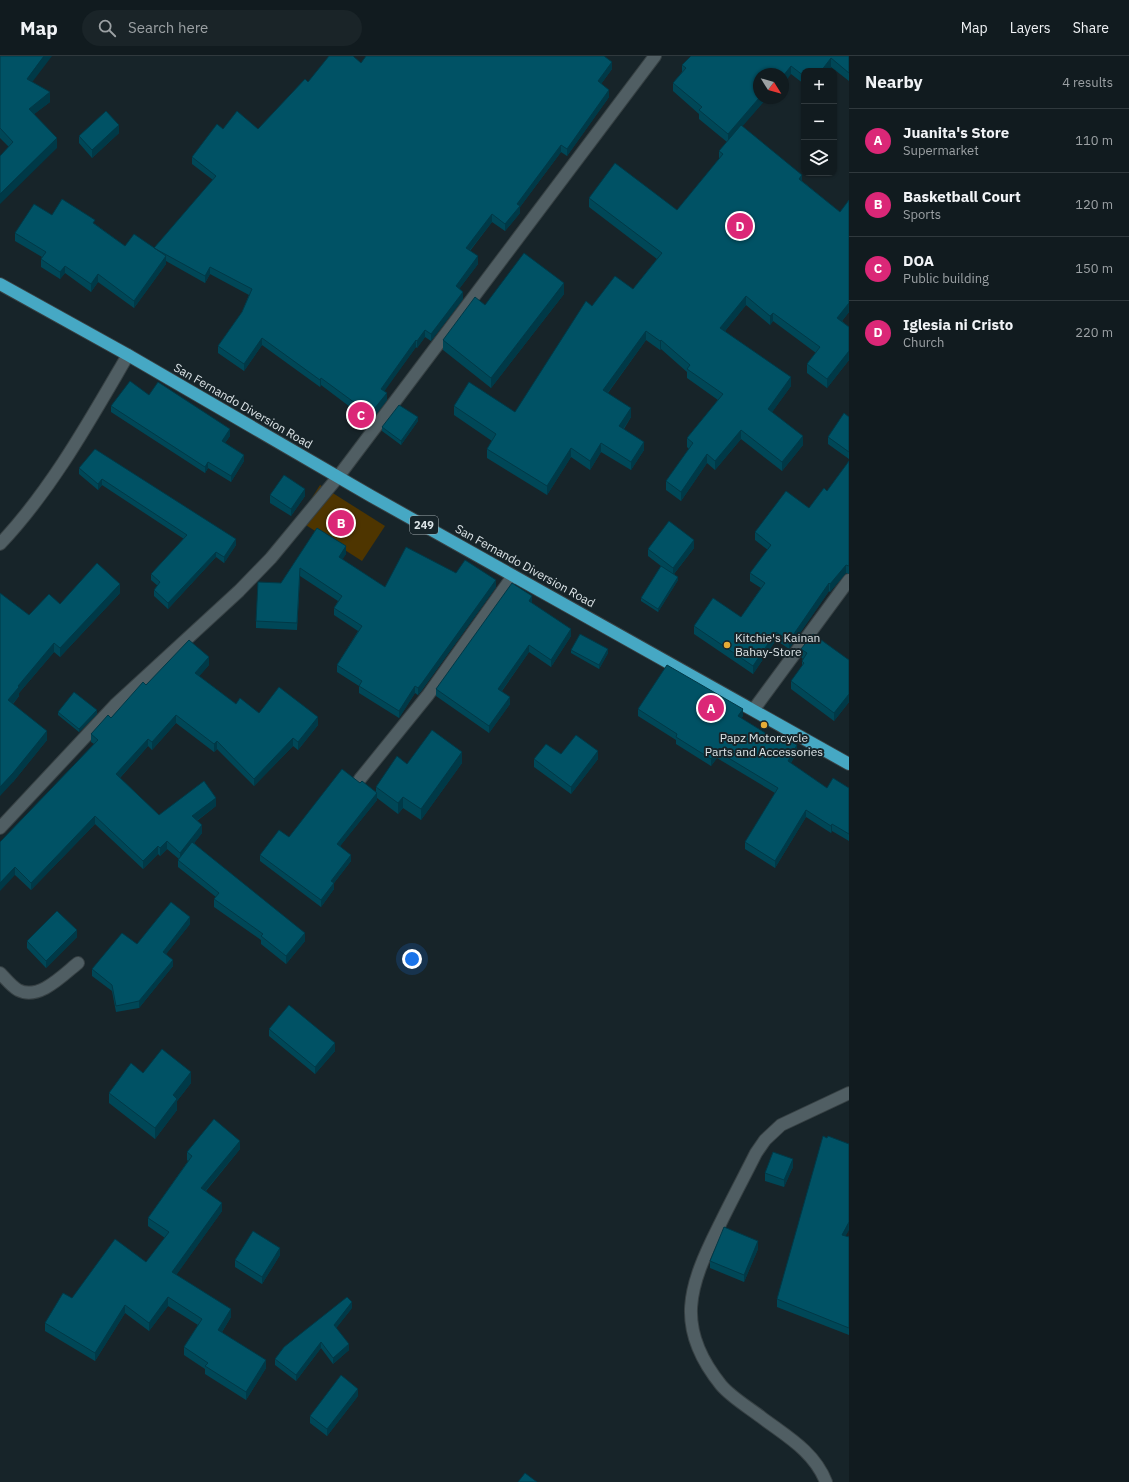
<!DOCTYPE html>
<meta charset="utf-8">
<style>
body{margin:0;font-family:"IBM Plex Sans",sans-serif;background:#1a2428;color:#f1f3f6}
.controls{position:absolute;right:12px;top:12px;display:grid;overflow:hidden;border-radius:8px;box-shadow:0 1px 3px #0004}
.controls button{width:36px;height:36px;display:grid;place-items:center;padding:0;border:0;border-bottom:1px solid #30393d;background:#111b1f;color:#f1f3f6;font:20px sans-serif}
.compass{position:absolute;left:753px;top:12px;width:36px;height:36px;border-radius:50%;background:#111b1f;box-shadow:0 1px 3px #0004;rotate:127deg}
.you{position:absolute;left:412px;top:903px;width:14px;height:14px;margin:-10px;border:3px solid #fff;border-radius:50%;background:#1a73e8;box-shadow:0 0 0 6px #1a73e833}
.badge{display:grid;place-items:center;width:26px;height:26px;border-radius:50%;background:#db2777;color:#fff;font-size:13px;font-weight:700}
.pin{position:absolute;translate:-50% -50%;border:2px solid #fff;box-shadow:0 1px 4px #0006}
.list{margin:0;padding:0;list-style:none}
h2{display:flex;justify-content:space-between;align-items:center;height:52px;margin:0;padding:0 16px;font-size:17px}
h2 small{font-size:13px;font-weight:400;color:#9ca1a4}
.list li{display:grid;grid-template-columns:26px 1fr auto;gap:12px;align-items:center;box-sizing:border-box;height:64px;padding:0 16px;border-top:1px solid #30393d}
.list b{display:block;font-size:15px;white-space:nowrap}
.list p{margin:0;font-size:13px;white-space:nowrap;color:#9ca1a4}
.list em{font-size:13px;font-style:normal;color:#9ca1a4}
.icon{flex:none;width:22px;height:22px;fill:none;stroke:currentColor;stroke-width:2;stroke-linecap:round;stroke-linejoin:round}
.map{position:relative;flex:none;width:849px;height:1426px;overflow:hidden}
header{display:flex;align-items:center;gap:24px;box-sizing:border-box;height:56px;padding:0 20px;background:#111b1f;border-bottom:1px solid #30393d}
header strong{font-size:19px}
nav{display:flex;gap:22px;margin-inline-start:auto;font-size:14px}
.search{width:280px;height:36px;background:#1a2428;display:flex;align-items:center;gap:10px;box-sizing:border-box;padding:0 14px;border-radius:22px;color:#9ca1a4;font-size:15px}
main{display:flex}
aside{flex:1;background:#111b1f}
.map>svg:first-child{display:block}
.pitch{fill:#4e3500}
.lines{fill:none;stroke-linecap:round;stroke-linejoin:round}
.minor-casing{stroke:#374144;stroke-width:14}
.highway-casing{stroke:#374144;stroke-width:14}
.minor{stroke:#505e63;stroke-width:12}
.highway{stroke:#46a8c4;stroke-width:12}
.wall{fill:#004757}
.shaded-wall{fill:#003947}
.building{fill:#005265;stroke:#003947}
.poi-dot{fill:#e6ac36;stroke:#172429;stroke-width:1.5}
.labels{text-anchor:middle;stroke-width:4;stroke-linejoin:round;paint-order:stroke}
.shield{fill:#172429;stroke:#a1aaae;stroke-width:1}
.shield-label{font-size:11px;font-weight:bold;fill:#dce4e7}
.street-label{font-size:12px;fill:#dce4e7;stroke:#172429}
.poi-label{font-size:12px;fill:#dce4e7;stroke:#172429;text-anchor:start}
</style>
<header>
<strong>Map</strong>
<div class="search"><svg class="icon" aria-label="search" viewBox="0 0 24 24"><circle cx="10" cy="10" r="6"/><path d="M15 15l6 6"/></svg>Search here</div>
<nav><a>Map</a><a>Layers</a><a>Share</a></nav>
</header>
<main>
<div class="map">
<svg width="849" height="1426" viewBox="0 0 849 1426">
<rect width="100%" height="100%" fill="#172429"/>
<!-- pitch -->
<path class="pitch" d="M320,429L385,470L362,505L298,464Z"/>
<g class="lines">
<defs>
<path id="minor" d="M0,488C52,433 90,364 128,299
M754,653L849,524
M360,723L428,639L513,520
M0,772L115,649L239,535L271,502L338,421L655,0
M0,917C6,923 11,930 18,934C39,945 63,919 78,907
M826,1426C814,1395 786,1380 761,1361C748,1351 731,1341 721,1329C674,1271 689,1230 719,1170C731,1145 744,1121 756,1097L765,1084L781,1069L849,1037"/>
<path id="highway" d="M0,228L128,299L371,440L849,708"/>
</defs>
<!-- minor casing -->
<use href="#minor" class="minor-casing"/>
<!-- highway casing -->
<use href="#highway" class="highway-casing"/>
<!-- minor -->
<use href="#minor" class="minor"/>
<!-- highway -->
<use href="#highway" class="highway"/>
</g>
<!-- wall -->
<path class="wall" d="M0,0L32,26L50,46L34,58L57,92L9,91L0,82Z
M849,0V25L831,11L828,15H804V28L791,18H759V42H767L742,70L802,125L840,156L849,144V256L842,265L849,271V304L827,332L807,317V308L816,297L773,265L770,269L746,249L725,275L791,330L772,356L803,389L782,415L741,383L715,414L707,407L681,445L666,434V425L689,393L687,391V382L718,344L687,322V316L661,293L660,294L646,284L608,337L631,361L624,373L644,394L631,414L601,396L590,414L571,401L547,439L487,402V393L492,385L454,359V350L515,356L592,250L633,233L657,203L589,151V142L677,154L719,103V95L727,86L699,63V58L673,35V27L682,16V9Z
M361,7L612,13L601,28L609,41L567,100L561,96L520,151V157L505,175L492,166L470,195L478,208L459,233L463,243L431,285L425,281L417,292L416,291L384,335L387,344L370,366L321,329L320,331L262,289L244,315L218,297V290L242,256L249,239L210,218L205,227L166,205V208L134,252L98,226L91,236L65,217L60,223L41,211V203L42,201L15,185V177L52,159L95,168L125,190L154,192L213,124L192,108V101L223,73H258L308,26Z
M119,77L92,102L79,87V80Z
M564,238L491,332L443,294V284L485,249Z
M149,339L230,380L225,387L244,405L231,426L208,412L205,417L111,356V350Z
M849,361V403L828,388V381Z
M418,365L401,389L382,375V371Z
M849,405V518L846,517L830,536L829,535L789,593L776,584L753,618L694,578V570L741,561L761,532L750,525V517L768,494L755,484V476L809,452L827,435Z
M79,412L236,489L224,507L216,501L168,553L154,540V534L158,530L151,524V518L184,483L102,429L98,434L79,418Z
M270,439L305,440L291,460L270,447Z
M317,472L346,498L342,503L385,531L456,517L496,531L422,634L418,639L415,637L399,662L359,637V630L337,616V609L358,575L334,559V552L338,545L300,520L297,574L256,572V565Z
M694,492L674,518L678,524L658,556L641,545V542L661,510L648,500V493Z
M0,537L29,559L60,548L120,537L60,601L54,596L19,637V640L13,648L47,684L13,726Z
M532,547L571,580L551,611L529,596L502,635L510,648L489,677L436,640V633Z
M801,593L849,604V646L834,665L791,633V625L802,611V605L803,603L801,601Z
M571,594L608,597L599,613L571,597Z
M209,609L199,620L236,648L259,657L318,669L298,694L293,690L254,730L217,693L214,696L176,667L152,694L148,690L120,722L159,759L216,750L197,765L202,777L194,787L305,885L286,908L261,888V884L214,851V843L216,841L178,811V804L179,803L167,793L160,800L158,798L143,813L95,768L31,834L15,819L0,786L94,688L91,686V678L111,662L146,629Z
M638,653L743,660L741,662L797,696L791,707L827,732H849V785L832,775L831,777L806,761L775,812L745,793V786L775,737L717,702L711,710L676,688V684L638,660Z
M58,656L97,658L79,676L58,659Z
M561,698L598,703L571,738L534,711V703Z
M462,707L421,764L403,752L398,758L377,742V744L340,790L351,805L334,827V833L321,851L260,805V799L289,781L360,727L376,736V731L407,708Z
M190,868L166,898L173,910L139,952L116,956L112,935L92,920V913L137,888Z
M77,881L46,912L27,892V885Z
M269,973L335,995L315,1018L269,980Z
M143,1017L191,1027L177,1045V1054L155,1083L109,1047V1037Z
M240,1093L206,1135L222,1155L176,1219L231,1261L222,1276L266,1312L246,1344L205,1318V1313L184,1299V1291L198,1269L168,1250L149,1275L125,1257L95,1305L45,1275V1267L72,1242L146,1206L165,1182L148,1170V1162L188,1105L187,1104V1096Z
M793,1111L784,1131L765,1125V1117Z
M849,1174L845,1180L849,1181V1279L777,1251V1243Z
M758,1193L744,1226L710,1212V1205Z
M280,1199L262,1228L235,1211V1204Z
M352,1252L336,1272L349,1294L333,1308L321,1292L296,1325L275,1309V1303Z
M358,1340L327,1380L310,1367V1360Z"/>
<!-- shaded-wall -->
<path class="shaded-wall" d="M44,0H52L27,33V23Z
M831,2V11L828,15H821Z
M612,6V13L598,32V25Z
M791,10V18L783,29V20Z
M609,34V41L567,100V93Z
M50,36V46L29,62V53Z
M759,42H767L728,87V78Z
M119,69V77L92,102V94Z
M57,82V92L0,148V138Z
M561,89V96L520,151V157L505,175V168L517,148Z
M802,119V128L799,123Z
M492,158V166L466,199V192Z
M166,200V208L134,252V245Z
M478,200V208L456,237V230Z
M65,210V217L60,223V216Z
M210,211V218L205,227V220Z
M98,218V226L91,236V228Z
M564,227V238L491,332V322Z
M463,236V243L431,285V278Z
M746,240V249L720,281V272Z
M849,247V256L837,271V262Z
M773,257V265L770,269V260Z
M425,274V281L417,292V285Z
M646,275V284L603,343V334Z
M262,282V289L244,315V308Z
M416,284V291L381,340V333Z
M661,284V293L660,294V285Z
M849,295V304L827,332V323Z
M791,321V330L768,362V353Z
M321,322V329L320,331V324Z
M387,337V344L370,366V358Z
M631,352V361L619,379V370Z
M418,361V365L401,389V385Z
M230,373V380L222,391V385Z
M741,374V383L715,414V405Z
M803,380V389L782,415V406Z
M644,386V394L631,414V406Z
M601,387V396L590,414V405Z
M571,392V401L547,439V430Z
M707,398V407L681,445V436Z
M244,399V405L231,426V420Z
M208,406V412L205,417V411Z
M102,423V429L98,434V428Z
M305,433V440L291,460V453Z
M236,483V489L224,507V501Z
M694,484V492L673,519V512Z
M346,490V498L339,509V501Z
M216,496V501L168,553V547Z
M846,509V517L830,536V528Z
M678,521V524L658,556V553Z
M496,524V531L418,639V632Z
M829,527V535L789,593V585Z
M120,528V537L60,601V592Z
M532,540V548L529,545Z
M571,573V580L551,611V604Z
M776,576V584L753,618V610Z
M54,587V596L19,637V640L8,653V644L18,630Z
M529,589V596L498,640V633Z
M608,593V597L599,613V609Z
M209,601V609L195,625V617Z
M415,630V637L399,662V655Z
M849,638V646L834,665V657Z
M510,641V648L489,677V670Z
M743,653V660L738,667V660Z
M97,654V658L79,676V673Z
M176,659V667L152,694V686Z
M318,661V669L298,694V686Z
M47,675V684L13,726L0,740V731Z
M293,682V690L254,730V723Z
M148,683V690L116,726V718Z
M217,685V693L214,696V688Z
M797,689V696L788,712V705Z
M598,695V703L571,738V731Z
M717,695V702L711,710V703Z
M462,696V707L421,764V753Z
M377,737V744L337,794V788Z
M403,741V752L398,758V747Z
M216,742V750L192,768V760Z
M806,754V761L775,812V805Z
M95,760V768L31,834V827Z
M832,768V775L831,777V770Z
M202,769V777L180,805V797Z
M167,785V793L160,800V792Z
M158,790V798L143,813V805Z
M351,799V805L334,827V833L321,851V844L331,825Z
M15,811V819L0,835V827Z
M190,861V868L163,902V896Z
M77,874V881L46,912V905Z
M305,877V885L286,908V900Z
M173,904V910L139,952V945Z
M335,987V995L315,1018V1011Z
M191,1016V1027L177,1045V1054L155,1083V1072L173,1039Z
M240,1085V1093L201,1140V1132Z
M793,1103V1111L784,1131V1124Z
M222,1147V1155L172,1225V1216Z
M849,1166V1174L842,1186V1179Z
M758,1185V1193L744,1226V1219Z
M280,1192V1199L262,1228V1221Z
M168,1241V1250L149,1275V1267Z
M352,1246V1252L334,1275V1269Z
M125,1249V1257L95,1305V1297Z
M231,1253V1261L218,1282V1274Z
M321,1286V1292L296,1325V1319Z
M349,1288V1294L333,1308V1302Z
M266,1304V1312L246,1344V1336Z
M358,1333V1340L327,1380V1373Z"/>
<!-- building -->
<path class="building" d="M0,0H44L27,23L50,36L29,53L57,82L0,138V100L13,86L0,72Z
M329,0H353L361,7L366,0H604L612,6L598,25L609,34L567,93L561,89L517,148L520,150L505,168L492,158L466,192L478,200L456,230L463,236L431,278L425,274L417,285L416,284L381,333L387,337L370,358L321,322L320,324L262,282L244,308L218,290L242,256L252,233L210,211L205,220L154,192L216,120L192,101L217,68L223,73L237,55L258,73L305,23L308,26Z
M691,0H849V17L831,2L821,15H804V20L791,10L783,20V18H759V42L728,78L699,54L702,51L673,27L686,12L682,9Z
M106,55L119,69L92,94L79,80Z
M741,69L802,119L799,123L840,156L849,144V247L837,262L849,271V295L827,323L807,308L820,291L773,257L770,260L746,240L720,272L791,321L768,353L803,380L782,406L741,374L715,405L707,398L681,436L666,425L693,387L687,382L723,338L687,313L690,309L661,284L660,285L646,275L603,334L631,352L619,370L644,386L631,406L601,387L590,405L571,392L547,430L487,393L496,378L454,350L469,326L515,356L586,245L592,250L615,220L633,233L662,197L589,142L615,107L677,154L723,98L719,95Z
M62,143L95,164L93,167L125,190L134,178L166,200L134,245L98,218L91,228L65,210L60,216L41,203L46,196L15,177L34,148L52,159Z
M524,197L564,227L491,322L443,284L475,241L485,249Z
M130,325L149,339L158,326L230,373L222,385L244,399L231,420L208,406L205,411L111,350Z
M399,349L418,361L401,385L382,371Z
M844,357L849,361V396L828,381Z
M95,393L236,483L224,501L216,496L168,547L154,534L160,526L151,518L187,479L102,423L98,428L79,412Z
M849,405V510L846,509L830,528L829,527L789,585L776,576L753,610L694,570L713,542L741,561L765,527L750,517L771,489L755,476L786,435L809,452L824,432L827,435Z
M284,419L305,433L291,453L270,439Z
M669,465L694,484L673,512L648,493Z
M317,472L346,490L339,501L385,531L406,491L456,517L465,504L496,524L422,627L418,632L415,630L399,655L359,630L362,625L337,609L362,570L334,552L342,540L300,512L297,567L256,565L258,526L281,527Z
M97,507L120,528L60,592L54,587L18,630L19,631L8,644L47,675L13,717L0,731V537L29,559L49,538L60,548Z
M661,510L678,521L658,553L641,542Z
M512,527L532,540L529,545L571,573L551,604L529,589L498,633L510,641L489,670L436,633Z
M580,578L608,593L599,609L571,594Z
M813,578L849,604V638L834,657L791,625L804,607L802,605L807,597L801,593Z
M189,584L209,601L195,617L236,648L240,642L259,657L279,631L318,661L298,686L293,682L254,723L217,685L214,688L176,659L152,686L148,683L116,718L159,759L204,725L216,742L192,760L202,769L180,797L167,785L160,792L158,790L143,805L95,760L31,827L15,811L0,827V786L98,684L91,678L108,659L111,662L143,626L146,629Z
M667,609L743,653L738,660L778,685L781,680L797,689L788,705L827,732L833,722L849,732V778L832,768L831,770L806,754L775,805L745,786L778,732L717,695L711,703L676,681L677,678L638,653Z
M74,636L97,654L79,673L58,656Z
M432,674L462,696L421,753L403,741L398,747L376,731L397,700L407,708Z
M576,679L598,695L571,731L534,703L546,688L561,698Z
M342,713L360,727L362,725L377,737L337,788L351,799L331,825L334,827L321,844L260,799L279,774L289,781Z
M192,786L305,877L286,900L261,880L263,878L214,843L219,837L178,804Z
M171,846L190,861L163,896L173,904L139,945L116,950L112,929L92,913L122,877L137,888Z
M57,855L77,874L46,905L27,885Z
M289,949L335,987L315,1011L269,973Z
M162,993L191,1016L173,1039L177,1043L155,1072L109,1037L131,1007L143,1017Z
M214,1063L240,1085L201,1132L222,1147L172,1216L231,1253L218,1274L266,1304L246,1336L205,1310L208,1307L184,1291L202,1263L168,1241L149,1267L125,1249L95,1297L45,1267L63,1237L72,1242L115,1183L146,1206L169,1176L148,1162L192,1100L187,1096Z
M823,1080L827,1082L828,1080L849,1088V1166L842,1179L849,1181V1272L777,1243Z
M773,1096L793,1103L784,1124L765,1117Z
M724,1171L758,1185L744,1219L710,1205Z
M253,1175L280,1192L262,1221L235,1204Z
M347,1241L352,1246L334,1269L349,1288L333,1302L321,1286L296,1319L275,1303L284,1291Z
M341,1319L358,1333L327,1373L310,1360Z
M525,1417L537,1426H518Z"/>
<!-- markers -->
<g class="poi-dot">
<circle cx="727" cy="589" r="4"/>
<circle cx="764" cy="669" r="4"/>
</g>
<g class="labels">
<!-- shield labels -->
<rect class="shield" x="410" y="460" width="28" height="18" rx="3"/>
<g class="shield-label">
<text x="424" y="473">249</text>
</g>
<!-- street labels -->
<g class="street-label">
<text transform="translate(243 350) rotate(30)" y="4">San Fernando Diversion Road</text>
<text transform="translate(525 510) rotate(29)" y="4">San Fernando Diversion Road</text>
</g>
<!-- poi labels -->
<g class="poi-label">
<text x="735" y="586">Kitchie's Kainan<tspan x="735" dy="14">Bahay-Store</tspan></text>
<text x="764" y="686" text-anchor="middle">Papz Motorcycle<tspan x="764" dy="14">Parts and Accessories</tspan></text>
</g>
</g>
</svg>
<div class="controls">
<button>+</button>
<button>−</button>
<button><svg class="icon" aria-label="layers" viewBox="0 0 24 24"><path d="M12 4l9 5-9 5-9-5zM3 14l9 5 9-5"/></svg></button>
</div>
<svg class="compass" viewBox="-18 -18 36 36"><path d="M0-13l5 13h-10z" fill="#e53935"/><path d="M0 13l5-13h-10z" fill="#9ca1a4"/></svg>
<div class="you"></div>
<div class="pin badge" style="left:711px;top:652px">A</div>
<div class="pin badge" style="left:341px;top:467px">B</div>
<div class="pin badge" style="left:361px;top:359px">C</div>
<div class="pin badge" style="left:740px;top:170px">D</div>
</div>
<aside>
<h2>Nearby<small>4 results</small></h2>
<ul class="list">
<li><span class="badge">A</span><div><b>Juanita's Store</b><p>Supermarket</p></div><em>110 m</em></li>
<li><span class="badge">B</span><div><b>Basketball Court</b><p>Sports</p></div><em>120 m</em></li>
<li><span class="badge">C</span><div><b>DOA</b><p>Public building</p></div><em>150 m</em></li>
<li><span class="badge">D</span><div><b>Iglesia ni Cristo</b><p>Church</p></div><em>220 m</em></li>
</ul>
</aside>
</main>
